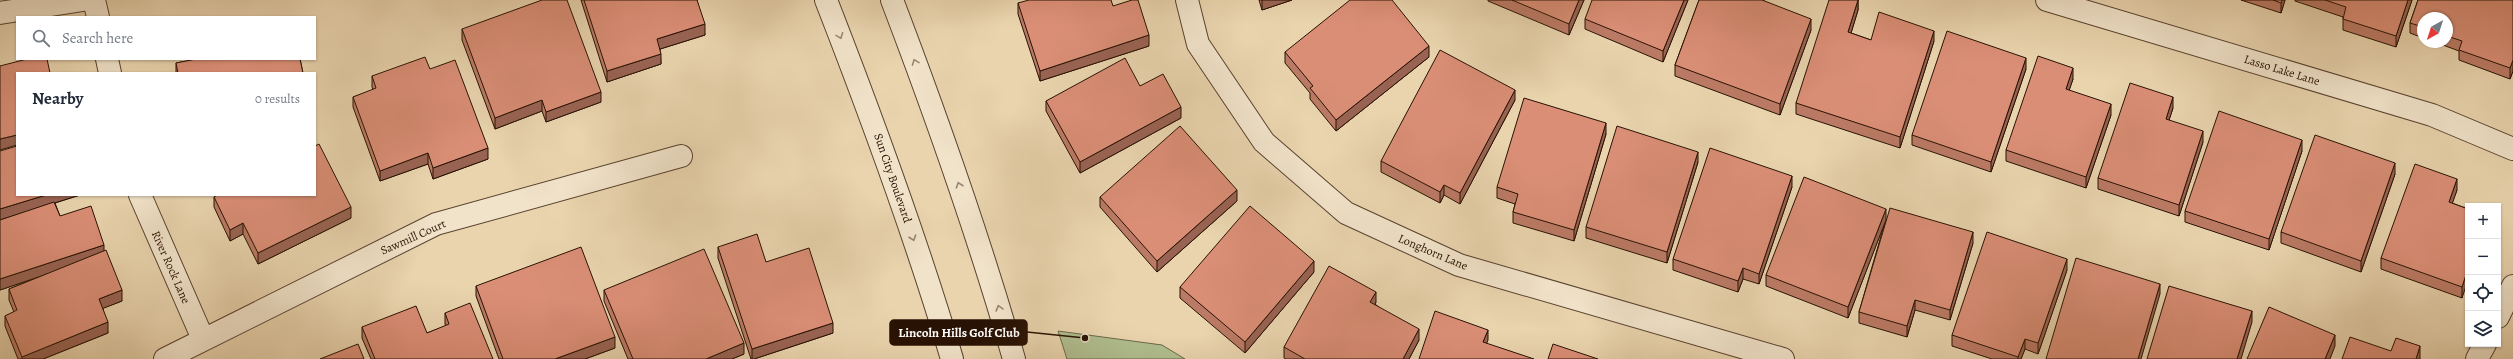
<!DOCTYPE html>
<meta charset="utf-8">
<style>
body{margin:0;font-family:Alegreya,serif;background:#f2f2f3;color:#1f2937}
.controls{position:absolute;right:12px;bottom:12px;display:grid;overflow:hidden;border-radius:0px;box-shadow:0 1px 3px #0004}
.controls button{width:36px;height:36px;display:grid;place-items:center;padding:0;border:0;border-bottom:1px solid #e0e1e3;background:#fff;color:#1f2937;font:20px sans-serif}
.compass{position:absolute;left:2417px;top:12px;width:36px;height:36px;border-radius:50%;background:#fff;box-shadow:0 1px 3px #0004;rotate:219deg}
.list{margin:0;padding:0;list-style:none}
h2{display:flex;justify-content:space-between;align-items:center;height:52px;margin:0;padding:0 16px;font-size:17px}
h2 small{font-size:13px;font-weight:400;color:#747a83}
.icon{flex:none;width:22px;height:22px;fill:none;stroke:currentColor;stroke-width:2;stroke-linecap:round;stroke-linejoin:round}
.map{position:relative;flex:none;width:2513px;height:359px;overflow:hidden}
.search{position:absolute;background:#fff;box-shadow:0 1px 3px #0004;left:16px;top:16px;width:300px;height:44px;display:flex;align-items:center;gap:10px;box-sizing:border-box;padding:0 14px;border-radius:0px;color:#747a83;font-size:15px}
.panel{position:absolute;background:#fff;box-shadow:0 1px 3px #0004;left:16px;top:72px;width:300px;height:124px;border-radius:0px}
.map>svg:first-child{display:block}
.green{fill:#b0be8f;stroke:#6c6849}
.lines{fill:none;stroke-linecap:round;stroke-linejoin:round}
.minor-casing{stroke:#58422e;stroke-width:24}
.minor{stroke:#f1e3ca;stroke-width:22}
.wall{fill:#bb7a65;stroke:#281203}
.shaded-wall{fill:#996353;stroke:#281203}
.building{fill:#da8e76;stroke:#281203}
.oneway{stroke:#978570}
.labels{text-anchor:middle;stroke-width:3;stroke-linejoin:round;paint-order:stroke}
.street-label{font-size:12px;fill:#281203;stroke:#f1e3ca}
.leader{fill:none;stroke:#281203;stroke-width:1.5}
.callout-dot{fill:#281203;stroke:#f1e3ca;stroke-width:1.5}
.callout{fill:#281203;stroke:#281203;stroke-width:1.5}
.callout-label{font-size:13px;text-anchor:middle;font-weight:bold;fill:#fff}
</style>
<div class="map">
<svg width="2513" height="359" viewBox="0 0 2513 359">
<rect width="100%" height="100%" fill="#e9d4ae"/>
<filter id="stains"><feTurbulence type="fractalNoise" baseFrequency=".005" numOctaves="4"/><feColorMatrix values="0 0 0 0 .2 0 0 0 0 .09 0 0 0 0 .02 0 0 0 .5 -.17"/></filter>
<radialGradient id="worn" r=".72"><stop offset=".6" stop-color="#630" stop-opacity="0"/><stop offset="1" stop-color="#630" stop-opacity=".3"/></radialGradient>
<!-- green -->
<path class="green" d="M1058,331L1162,345L1185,359H1067Z"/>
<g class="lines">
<defs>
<path id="minor" d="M94,0L98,17
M826,0C872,118 916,237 952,359
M892,0C937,118 979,237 1014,359
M1187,0L1198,44L1264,142L1346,213L1459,265L1783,359
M2047,0L2432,115L2513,149
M0,13L83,0
M107,59L110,73
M140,195L203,339
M2498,317L2513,286
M165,359L436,224L681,156
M2477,359L2485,344"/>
</defs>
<!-- minor casing -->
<use href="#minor" class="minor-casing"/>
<!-- minor -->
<use href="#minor" class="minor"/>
</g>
<!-- wall -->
<path class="wall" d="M581,0H697L705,35L660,49L661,64L607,82Z
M1259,0H1292L1262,10Z
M1488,0H1584L1569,35L1488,1Z
M1688,0L1663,62L1585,29V19Z
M1699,0H1763L1811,30L1780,115L1675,76V65Z
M1858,0V10L1851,33L1871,40L1934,41L1900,148L1796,114V103Z
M2241,0H2285L2281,13Z
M2295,0H2412L2396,47L2343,30V17L2295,1Z
M2418,0H2513V71L2510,79L2459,60V51L2435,42H2447V18H2423V38L2410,33V23Z
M1018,3L1113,6L1149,46L1040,81L1018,14Z
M462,29L601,102L546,122L542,111L495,129L462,40Z
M1285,52L1429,57L1336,131L1310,99V93L1285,63Z
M193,59H300L303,73H176V63L193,60Z
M430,69L488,159L433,179L428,164L380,181L353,107V97L373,90L372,87V76Z
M2026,69L1991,172L1912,145V135Z
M2073,79L2069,90L2111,115L2086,188L2006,161V150Z
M1140,86L1181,118L1080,173L1046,111V101Z
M1515,100L1460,204L1444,195L1440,203L1381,172V161Z
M2173,108L2169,120L2203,142L2179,216L2098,189V178Z
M1606,134L1574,241L1513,223V212L1515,204L1497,198V187Z
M0,151L17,195H80L55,203L60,216L104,251L122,301L103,308L108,333L43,359H18L5,326V316L14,312L9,300V289L39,277L0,290Z
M2302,151L2269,250L2185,222V211Z
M1698,162L1667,263L1586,238V227Z
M2395,174L2361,272L2281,243V232Z
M1792,187L1759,284L1743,279L1738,292L1673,270V259Z
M2457,190L2452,203L2468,209L2462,298L2381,269V258Z
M214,197L351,218L258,264L243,234L230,241L214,207Z
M1100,197L1237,201L1157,272L1100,207Z
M1886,219L1973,243L1950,320L1915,310L1907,337L1859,323V312L1885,222L1848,318L1766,286V275Z
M718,247L766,262L833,333L754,359H751L718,258Z
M2067,270L2038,354L2025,349L2021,359H1992L1952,346V335Z
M1314,272L1245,353L1180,298V287Z
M476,286L615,348L585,359H499L476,296Z
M604,290L744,354L732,359H628L604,301Z
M1376,302L1375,304L1419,340L1409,359H1286L1284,358V347Z
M445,313L493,359H371L362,338V327L427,333L446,326L445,324Z"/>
<!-- shaded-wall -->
<path class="shaded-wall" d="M1262,0H1292L1262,10Z
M1579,0H1584L1569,35V24Z
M1684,0H1688L1663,62V51Z
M1858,0V10L1848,43V32Z
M2282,0H2285L2281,13V3Z
M2408,0H2412L2396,47V36Z
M1811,19V30L1780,115V104Z
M705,24V35L657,50V39Z
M1934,31V41L1900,148V137Z
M1149,35V46L1040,81V71Z
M1429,46V57L1336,131V120Z
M661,54V64L607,82V71Z
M2026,58V69L1991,172V162Z
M2513,60V71L2510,79V68Z
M2073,68V79L2066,100V89Z
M1515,90V100L1460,204V193Z
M601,92V102L546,122V112Z
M2173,97V108L2166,129V119Z
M542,100V111L495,129V118Z
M2111,104V115L2086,188V177Z
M1181,107V118L1080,173V162Z
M1606,123V134L1574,241V230Z
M2203,131V142L2179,216V205Z
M17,135V145L0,150V139Z
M2302,140V151L2269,250V239Z
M488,148V159L433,179V168Z
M1698,152V162L1667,263V252Z
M428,153V164L380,181V171Z
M2395,163V174L2361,272V261Z
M1792,176V187L1759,284V274Z
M2457,179V190L2449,213V202Z
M1444,185V195L1440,203V192Z
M1237,190V201L1157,272V261Z
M46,195H80L0,220V209Z
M351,207V218L258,264V253Z
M1886,209V220L1848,318V307Z
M243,223V234L230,241V230Z
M1973,232V243L1950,320V310Z
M104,245V255L0,290V279Z
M2067,259V270L2038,354V343Z
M1314,261V272L1245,353V342Z
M1743,268V279L1738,292V281Z
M2468,269V280L2462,298V287Z
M2160,284V294L2141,359H2138Z
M122,290V301L99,310V299Z
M1376,292V302L1370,313V302Z
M1915,300V310L1907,337V326Z
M2252,311V322L2241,359H2237Z
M108,322V333L43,359H22V357Z
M833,323V333L754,359H752V349Z
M1419,329V340L1409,359H1403Z
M1488,330V340L1483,352V342Z
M2335,335V346L2330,359H2325Z
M615,337V348L585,359H555Z
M2025,339V349L2021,359H2018V357Z
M744,343V354L732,359H706Z
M2420,346V359H2416Z"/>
<!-- building -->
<path class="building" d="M542,0H567L601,92L546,112L542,100L495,118L462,29Z
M584,0H697L705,24L657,39L661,54L607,71Z
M1029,0H1111L1113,6L1132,0H1138L1149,35L1040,71L1018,3Z
M1350,0H1392L1429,46L1336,120L1310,88L1313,86L1285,52Z
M1512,0H1579L1569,24Z
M1592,0H1684L1663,51L1585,19Z
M1699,0H1762L1811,19L1780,104L1675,65Z
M1829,0H1858L1848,32L1871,40L1879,12L1934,31L1900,137L1796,103Z
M2273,0H2282L2281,3Z
M2325,0H2408L2396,36L2343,19L2346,7Z
M2418,0H2513V60L2510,68L2459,50L2462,41L2447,36V18H2423V27L2410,23Z
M1947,31L2026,58L1991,162L1912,135Z
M1440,50L1515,90L1460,193L1444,185L1440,192L1381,161Z
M2038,56L2073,68L2066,89L2111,104L2086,177L2006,150Z
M425,57L430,69L455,60L488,148L433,168L428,153L380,171L353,97L376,88L372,76Z
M1125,58L1140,86L1163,74L1181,107L1080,162L1046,101Z
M27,59H47L50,73H17V135L0,139V66Z
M196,59H300L303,73H178L176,63Z
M2130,83L2173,97L2166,119L2203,131L2179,205L2098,178Z
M1524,98L1606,123L1574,230L1513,212L1518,194L1497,187Z
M2219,111L2302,140L2269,239L2185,211Z
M1180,126L1237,190L1157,261L1100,197Z
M1617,126L1698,152L1667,252L1586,227Z
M2315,135L2395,163L2361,261L2281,232Z
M319,144L351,207L258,253L243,223L230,230L214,197L217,195H315V146Z
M17,146V195H46L0,209V151Z
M1710,148L1792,176L1759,274L1743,268L1738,281L1673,259Z
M2415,164L2457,179L2449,202L2468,209V269L2462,287L2381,258Z
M1804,177L1886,209L1848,307L1766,275Z
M54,202L60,216L91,206L104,245L0,279V220Z
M1250,206L1314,261L1245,342L1180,287Z
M1890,208L1973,232L1950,310L1915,300L1907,326L1859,312Z
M1987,232L2067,259L2038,343L2025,339L2018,357L1952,335Z
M757,234L766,262L809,248L833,323L752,349L718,247Z
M581,247L615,337L555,359H503L476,286Z
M704,249L744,343L706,359H633L604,290Z
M106,250L122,290L99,299L108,322L22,357L5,316L17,310L9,289Z
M2076,258L2160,284L2138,359H2046Z
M1329,266L1376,292L1370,302L1419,329L1403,359H1305L1284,347Z
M2169,286L2252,311L2237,359H2147Z
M470,303L493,359H375L362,327L416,306L427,333L449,324L445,313Z
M2269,307L2335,335L2325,359H2247Z
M1435,311L1488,330L1483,342L1534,359H1419Z
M2350,337L2391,351L2396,338L2420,346L2416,359H2342Z
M358,344L364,359H320Z
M1553,344L1598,359H1548Z"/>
<!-- one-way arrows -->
<defs><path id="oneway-chevron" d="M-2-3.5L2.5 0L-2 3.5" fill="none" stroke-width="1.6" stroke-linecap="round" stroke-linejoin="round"/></defs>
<g class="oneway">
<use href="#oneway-chevron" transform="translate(840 36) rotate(69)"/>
<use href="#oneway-chevron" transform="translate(915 62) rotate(-111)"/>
<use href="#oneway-chevron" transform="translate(959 185) rotate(-109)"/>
<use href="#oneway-chevron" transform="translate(913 238) rotate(71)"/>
<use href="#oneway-chevron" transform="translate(999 308) rotate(-106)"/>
</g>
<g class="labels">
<!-- street labels -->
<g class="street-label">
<text transform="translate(2282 70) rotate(17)" y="4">Lasso Lake Lane</text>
<text transform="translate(893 178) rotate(71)" y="4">Sun City Boulevard</text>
<text transform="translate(413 237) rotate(-24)" y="4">Sawmill Court</text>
<text transform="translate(1433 252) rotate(23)" y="4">Longhorn Lane</text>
<text transform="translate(171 267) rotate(66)" y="4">River Rock Lane</text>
</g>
</g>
<!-- callouts -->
<path class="leader" d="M1085 338L1027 332"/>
<circle class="callout-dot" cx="1085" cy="338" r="4"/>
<rect class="callout" x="890" y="320" width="137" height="25" rx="4"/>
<g class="callout-label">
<text x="959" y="337">Lincoln Hills Golf Club</text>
</g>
<rect width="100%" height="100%" filter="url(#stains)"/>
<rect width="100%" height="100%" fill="url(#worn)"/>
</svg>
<div class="controls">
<button>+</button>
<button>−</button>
<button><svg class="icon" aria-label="locate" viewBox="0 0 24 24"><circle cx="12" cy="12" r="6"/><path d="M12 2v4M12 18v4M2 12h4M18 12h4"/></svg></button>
<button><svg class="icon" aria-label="layers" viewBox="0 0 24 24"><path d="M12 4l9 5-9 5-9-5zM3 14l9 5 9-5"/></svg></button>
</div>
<svg class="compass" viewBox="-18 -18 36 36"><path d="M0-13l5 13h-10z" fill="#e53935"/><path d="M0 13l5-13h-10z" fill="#747a83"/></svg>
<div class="search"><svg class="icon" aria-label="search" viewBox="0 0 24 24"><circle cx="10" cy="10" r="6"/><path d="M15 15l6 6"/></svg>Search here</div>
<section class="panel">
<h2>Nearby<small>0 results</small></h2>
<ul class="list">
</ul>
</section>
</div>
